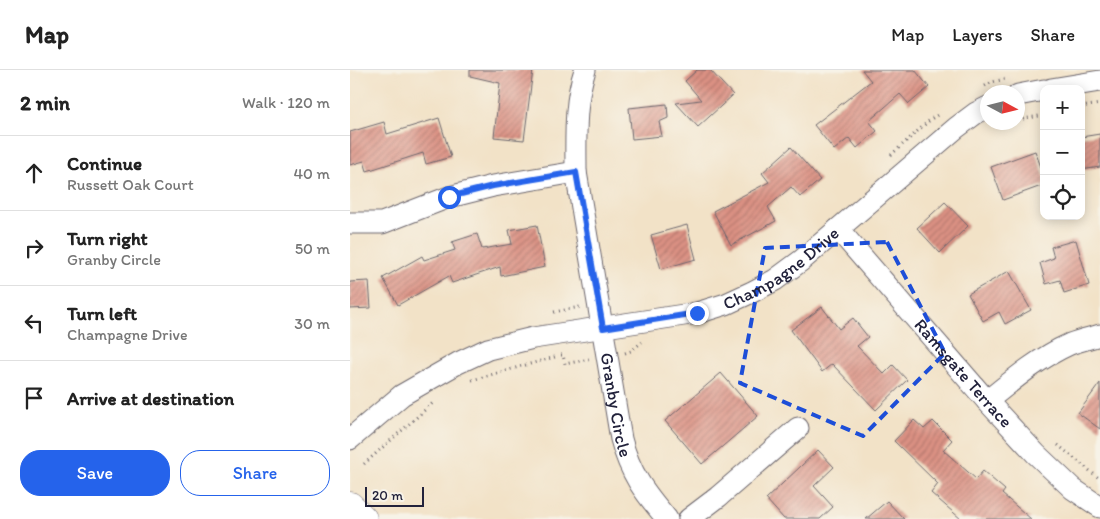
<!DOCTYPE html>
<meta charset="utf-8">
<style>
body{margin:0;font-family:Itim,sans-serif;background:#f2f2f2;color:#222}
.controls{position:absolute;right:15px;top:15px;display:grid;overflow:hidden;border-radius:10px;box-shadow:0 2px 12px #0003}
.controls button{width:45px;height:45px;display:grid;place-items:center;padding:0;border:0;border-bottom:1px solid #e0e0e0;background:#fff;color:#222;font:25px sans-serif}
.compass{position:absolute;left:630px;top:15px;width:45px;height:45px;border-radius:50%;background:#fff;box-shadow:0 2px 12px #0003;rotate:97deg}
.scale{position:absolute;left:15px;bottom:12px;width:59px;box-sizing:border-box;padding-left:5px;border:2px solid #22223b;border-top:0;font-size:14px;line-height:18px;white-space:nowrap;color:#22223b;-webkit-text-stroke:4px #f7f3e8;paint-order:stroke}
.stop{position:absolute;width:15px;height:15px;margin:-11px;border:4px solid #2563eb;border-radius:50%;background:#fff}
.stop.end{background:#2563eb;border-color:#fff;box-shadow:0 1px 5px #0008}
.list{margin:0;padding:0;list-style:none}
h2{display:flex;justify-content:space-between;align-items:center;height:65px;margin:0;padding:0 20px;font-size:21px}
h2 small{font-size:16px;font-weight:400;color:#767676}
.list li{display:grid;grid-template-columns:32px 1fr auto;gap:15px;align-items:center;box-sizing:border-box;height:75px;padding:0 20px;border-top:1px solid #e0e0e0}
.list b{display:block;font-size:19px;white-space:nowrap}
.list p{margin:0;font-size:16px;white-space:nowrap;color:#767676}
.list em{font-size:16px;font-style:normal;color:#767676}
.actions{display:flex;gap:10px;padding:15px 20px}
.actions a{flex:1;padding:11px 0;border:1px solid #2563eb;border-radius:20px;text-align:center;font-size:18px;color:#2563eb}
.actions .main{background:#2563eb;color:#fff}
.icon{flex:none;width:28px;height:28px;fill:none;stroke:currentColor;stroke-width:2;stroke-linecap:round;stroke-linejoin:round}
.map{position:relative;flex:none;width:750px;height:449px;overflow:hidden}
header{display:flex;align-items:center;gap:30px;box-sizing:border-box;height:70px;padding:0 25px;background:#fff;border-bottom:1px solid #e0e0e0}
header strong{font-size:24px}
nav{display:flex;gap:28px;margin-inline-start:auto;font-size:18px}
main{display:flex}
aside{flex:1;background:#fff}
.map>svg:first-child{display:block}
.building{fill:url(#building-hatch)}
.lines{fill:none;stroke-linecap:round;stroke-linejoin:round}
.minor-casing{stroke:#6b656c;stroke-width:23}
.major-casing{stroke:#6b656c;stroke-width:29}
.path{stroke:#6b656c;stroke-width:3;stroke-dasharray:1 4;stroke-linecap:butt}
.minor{stroke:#fff;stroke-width:21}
.major{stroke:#fff;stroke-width:28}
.route{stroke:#2563eb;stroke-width:6}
.marked{fill:none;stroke:#1d4ed8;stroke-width:4;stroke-dasharray:10 6;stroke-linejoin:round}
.labels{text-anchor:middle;stroke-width:4;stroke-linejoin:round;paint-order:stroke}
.street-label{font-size:18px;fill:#22223b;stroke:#f7f3e8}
</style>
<header>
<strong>Map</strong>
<nav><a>Map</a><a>Layers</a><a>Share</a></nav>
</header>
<main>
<aside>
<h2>2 min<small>Walk · 120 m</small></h2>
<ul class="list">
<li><svg class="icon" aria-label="ahead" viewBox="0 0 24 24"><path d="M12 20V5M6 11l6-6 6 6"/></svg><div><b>Continue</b><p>Russett Oak Court</p></div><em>40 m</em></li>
<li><svg class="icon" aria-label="right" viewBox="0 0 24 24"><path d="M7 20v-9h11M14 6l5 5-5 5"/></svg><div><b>Turn right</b><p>Granby Circle</p></div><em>50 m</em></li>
<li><svg class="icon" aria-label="left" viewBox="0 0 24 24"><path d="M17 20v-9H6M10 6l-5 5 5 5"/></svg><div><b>Turn left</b><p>Champagne Drive</p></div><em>30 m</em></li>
<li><svg class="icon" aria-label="arrive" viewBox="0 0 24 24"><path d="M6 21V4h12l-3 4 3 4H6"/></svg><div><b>Arrive at destination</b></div></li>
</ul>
<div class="actions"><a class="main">Save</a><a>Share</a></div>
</aside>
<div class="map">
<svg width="750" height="449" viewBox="0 0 750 449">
<defs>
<pattern id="building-hatch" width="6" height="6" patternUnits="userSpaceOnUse" patternTransform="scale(1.25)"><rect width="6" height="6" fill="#db9183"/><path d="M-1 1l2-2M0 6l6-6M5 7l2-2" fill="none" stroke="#b1766c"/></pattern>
</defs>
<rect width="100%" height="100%" fill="#f7f3e8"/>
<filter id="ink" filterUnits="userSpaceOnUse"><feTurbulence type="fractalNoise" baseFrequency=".02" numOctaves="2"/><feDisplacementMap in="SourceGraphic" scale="10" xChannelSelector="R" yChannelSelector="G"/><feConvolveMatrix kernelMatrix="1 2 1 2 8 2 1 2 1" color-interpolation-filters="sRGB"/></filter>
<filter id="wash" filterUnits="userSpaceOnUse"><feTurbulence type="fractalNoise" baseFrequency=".0096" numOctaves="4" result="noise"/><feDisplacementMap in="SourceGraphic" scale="20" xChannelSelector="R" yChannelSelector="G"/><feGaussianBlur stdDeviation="1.12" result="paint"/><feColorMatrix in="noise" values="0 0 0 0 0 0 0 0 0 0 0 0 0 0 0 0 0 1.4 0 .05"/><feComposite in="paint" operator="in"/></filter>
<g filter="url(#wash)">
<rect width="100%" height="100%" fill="#f2e2c7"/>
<g id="blocks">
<!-- building -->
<path class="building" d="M120,0H183L174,70L144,67L150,13L120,6Z
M347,0H360L383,25L348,57L326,33L351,30L335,11Z
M512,0H565L579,17L559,34L550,24L519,51L527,61L507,78L499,68L484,80L464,55L521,11Z
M317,34L318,48L309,52L312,66L282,69L279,38Z
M89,48L101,87L76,94L73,83L17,101L14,91L0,95V62L34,52L37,64Z
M750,64V97L731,100V67Z
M441,77L470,110L450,127L441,117L418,137L426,151L381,175L363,141L419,112L412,103Z
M685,81L694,105V115L653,130L641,97Z
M595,132L618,156L590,183L567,158Z
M187,155L195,197L151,206L150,197L102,213L99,206L48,235L33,208L72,186L74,190L105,180L102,172L127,164L132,179L162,174L159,160Z
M337,155L346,189L311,199L301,165Z
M726,170L739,215L714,223L710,210L696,214L690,193L704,188L701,177Z
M659,201L681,240L655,254L649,242L633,251L618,224Z
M19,211L21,238L0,239V212Z
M472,237L489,259L503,248L518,267L507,276L534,304L543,295L557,310L526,340L482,294L472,302L441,260Z
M371,303L408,346L352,394L315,351Z
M750,313V359L728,343Z
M564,350L574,359L583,351L602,370L593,380L626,409L633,401L655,420L652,424L681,449H611L581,423L588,414L544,371Z
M468,380L484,397L464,416L483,437L470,449H434L416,429Z
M537,431L554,449H516Z"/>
</g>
</g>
<g filter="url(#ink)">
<use href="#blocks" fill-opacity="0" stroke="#6b656c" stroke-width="1"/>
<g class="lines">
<defs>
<g id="minor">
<path id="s1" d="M235,0C224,33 226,68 226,102L271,369C280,404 295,423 317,449"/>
<path d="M701,19L750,11"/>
<path d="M668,25L694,20"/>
<path d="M0,153H32L99,127L143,116L226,102"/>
<path id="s2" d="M488,159L637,331L686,384L723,419L750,437"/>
<path d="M637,331C664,309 689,288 720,274C730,270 740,268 750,265"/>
<path id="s3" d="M0,369L52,325L108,293L138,279L183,268L347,243L376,234L402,222L425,210L452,190L606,58L626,43L638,37"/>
<path d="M339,449L368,427L448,358"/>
</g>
<path id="major" d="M0,436L13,449"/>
</defs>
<!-- minor casing -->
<use href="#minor" class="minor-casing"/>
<!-- major casing -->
<use href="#major" class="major-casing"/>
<!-- path -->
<path class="path" d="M635,16L642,12L655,9
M731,37L750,34
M668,50L694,45
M649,54L656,52
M541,85L581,49L589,44
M204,242L230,237
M275,283L281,281L292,272
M211,285H213L215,294L239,289
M122,310L205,287
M708,375L750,409
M14,394L85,331"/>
<!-- minor -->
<use href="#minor" class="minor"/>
<!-- major -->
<use href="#major" class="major"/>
</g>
</g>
<g class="lines" filter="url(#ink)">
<!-- route -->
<path class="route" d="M99,127L143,116L226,102L253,258L347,243"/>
</g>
<!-- marked area -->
<path class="marked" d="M537,172L595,283L513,366L390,313L415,178Z"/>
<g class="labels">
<!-- street labels -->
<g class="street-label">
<text dy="6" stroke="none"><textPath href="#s3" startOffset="474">Champagne Drive</textPath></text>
<text dy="6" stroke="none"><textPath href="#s2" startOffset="191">Ramsgate Terrace</textPath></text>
<text dy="6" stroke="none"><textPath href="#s1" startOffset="339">Granby Circle</textPath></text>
</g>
</g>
</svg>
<div class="controls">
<button>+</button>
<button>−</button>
<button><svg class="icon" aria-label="locate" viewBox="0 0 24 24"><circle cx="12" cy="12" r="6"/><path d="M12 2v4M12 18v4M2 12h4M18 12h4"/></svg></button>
</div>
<svg class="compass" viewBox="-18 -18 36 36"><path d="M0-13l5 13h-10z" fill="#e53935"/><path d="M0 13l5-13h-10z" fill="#767676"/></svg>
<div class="scale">20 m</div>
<div class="stop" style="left:99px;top:127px"></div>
<div class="stop end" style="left:347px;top:243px"></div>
</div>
</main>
